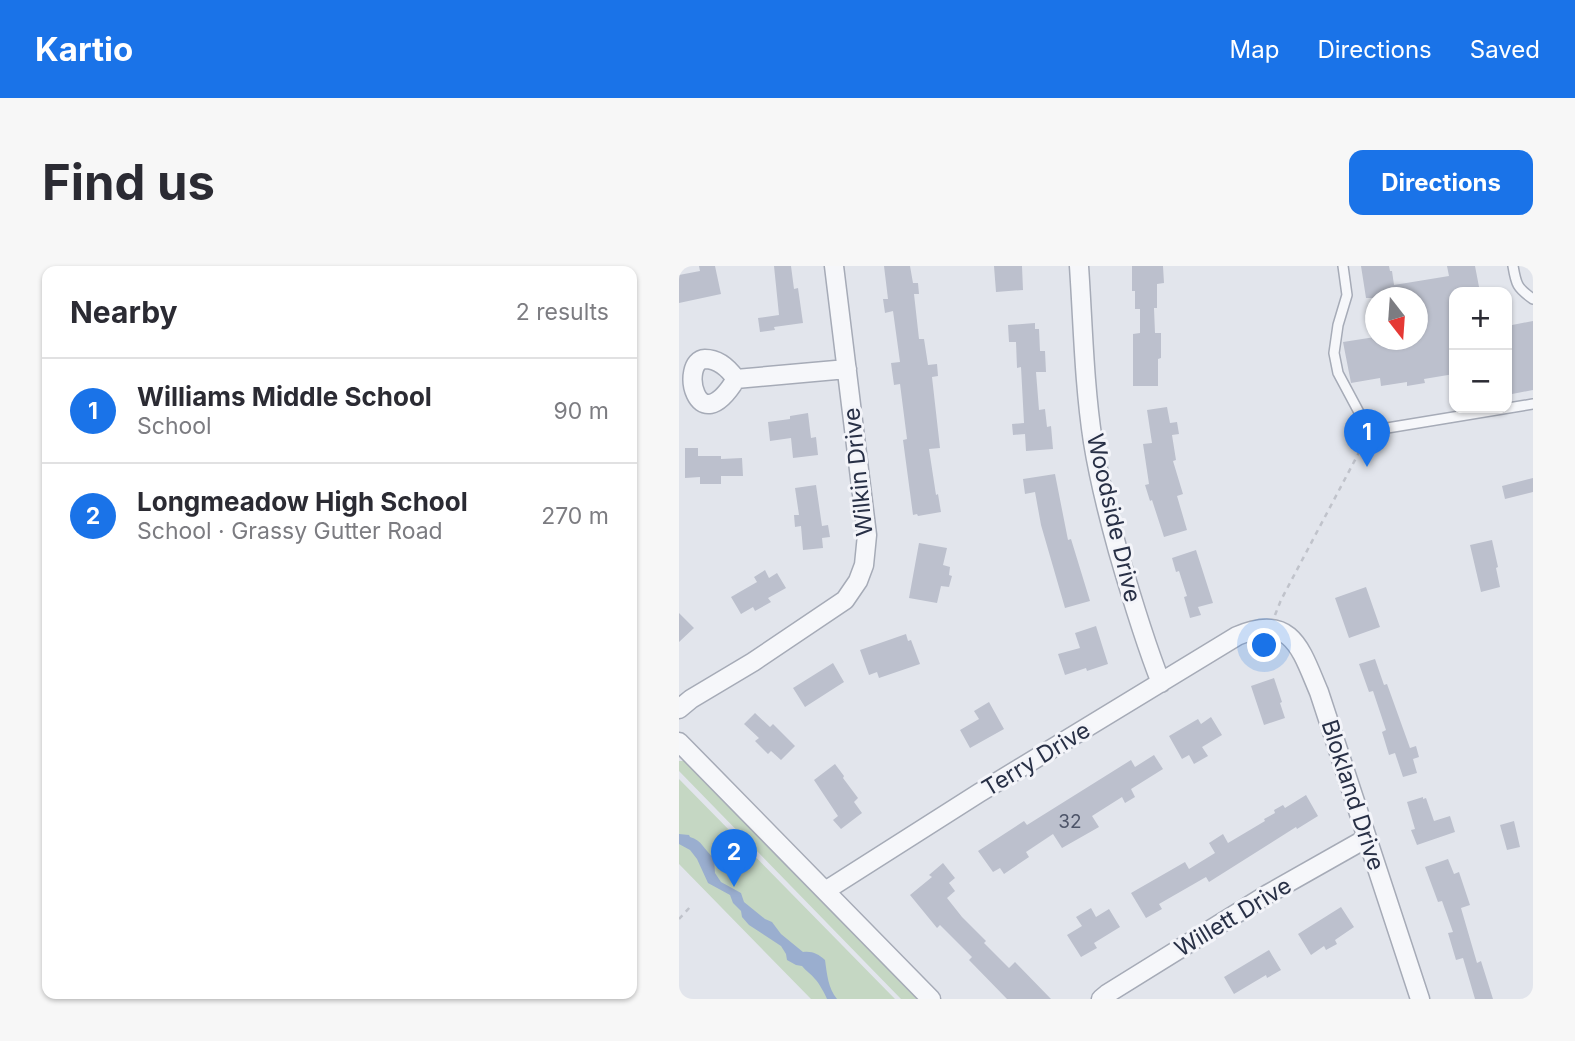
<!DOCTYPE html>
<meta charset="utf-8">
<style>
body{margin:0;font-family:Inter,sans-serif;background:#f7f7f7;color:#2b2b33}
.controls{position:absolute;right:21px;top:21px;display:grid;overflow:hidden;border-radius:14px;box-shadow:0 2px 5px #0004}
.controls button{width:63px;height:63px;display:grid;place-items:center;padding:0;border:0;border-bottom:2px solid #e1e1e2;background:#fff;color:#2b2b33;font:35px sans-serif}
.compass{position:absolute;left:686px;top:21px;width:63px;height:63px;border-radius:50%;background:#fff;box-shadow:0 2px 5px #0004;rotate:163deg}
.you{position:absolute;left:586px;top:380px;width:24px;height:24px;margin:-18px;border:5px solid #fff;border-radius:50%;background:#1a73e8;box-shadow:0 0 0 10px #1a73e833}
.badge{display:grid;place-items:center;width:46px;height:46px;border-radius:50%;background:#1a73e8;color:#fff;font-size:23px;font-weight:700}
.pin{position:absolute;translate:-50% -58px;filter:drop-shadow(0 2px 4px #0008)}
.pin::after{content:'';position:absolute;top:37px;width:24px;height:21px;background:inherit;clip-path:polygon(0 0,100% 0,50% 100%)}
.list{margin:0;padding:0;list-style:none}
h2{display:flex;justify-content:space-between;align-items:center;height:91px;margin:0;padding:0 28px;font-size:30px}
h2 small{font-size:23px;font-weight:400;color:#7c7c81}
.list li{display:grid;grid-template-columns:46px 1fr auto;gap:21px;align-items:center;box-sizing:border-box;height:105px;padding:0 28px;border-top:2px solid #e1e1e2}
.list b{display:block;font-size:26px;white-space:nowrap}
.list p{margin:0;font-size:23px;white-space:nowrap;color:#7c7c81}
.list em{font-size:23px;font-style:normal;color:#7c7c81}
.map{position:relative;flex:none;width:854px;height:733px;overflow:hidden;border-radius:14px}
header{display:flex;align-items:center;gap:42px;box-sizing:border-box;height:98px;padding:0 35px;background:#1a73e8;color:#fff}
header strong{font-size:33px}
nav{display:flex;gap:38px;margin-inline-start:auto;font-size:24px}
.intro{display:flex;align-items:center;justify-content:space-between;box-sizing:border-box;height:168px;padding:0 42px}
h1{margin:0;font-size:49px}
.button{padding:18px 32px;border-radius:14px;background:#1a73e8;color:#fff;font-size:24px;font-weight:700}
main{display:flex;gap:42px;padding:0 42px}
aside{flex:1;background:#fff;border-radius:14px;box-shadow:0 2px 5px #0004}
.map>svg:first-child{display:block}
.green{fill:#c5d7c3}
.water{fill:#9aaecf}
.building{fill:#bcc0cd}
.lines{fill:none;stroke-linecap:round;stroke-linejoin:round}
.service-casing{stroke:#a6abb7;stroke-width:12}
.minor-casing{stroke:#a6abb7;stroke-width:21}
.path{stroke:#c0c3cb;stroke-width:2.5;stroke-dasharray:5 5;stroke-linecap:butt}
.service{stroke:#f6f7fa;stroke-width:9}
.minor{stroke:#f6f7fa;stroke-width:18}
.labels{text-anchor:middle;stroke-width:6;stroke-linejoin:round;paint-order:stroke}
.number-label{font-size:19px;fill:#4d5468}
.street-label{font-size:23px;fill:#283046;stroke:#f3f4f9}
</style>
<header>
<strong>Kartio</strong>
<nav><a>Map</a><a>Directions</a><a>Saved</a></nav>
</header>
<div class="intro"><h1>Find us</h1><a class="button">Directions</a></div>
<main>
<aside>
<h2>Nearby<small>2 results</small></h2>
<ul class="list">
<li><span class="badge">1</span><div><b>Williams Middle School</b><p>School</p></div><em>90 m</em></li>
<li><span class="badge">2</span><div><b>Longmeadow High School</b><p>School · Grassy Gutter Road</p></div><em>270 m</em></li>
</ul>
</aside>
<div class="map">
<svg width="854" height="733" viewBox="0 0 854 733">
<rect width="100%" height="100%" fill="#e2e5ec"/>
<!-- green -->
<path class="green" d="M0,495H5L14,502L239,733H222L0,505Z
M0,513L216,733H132L0,598Z"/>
<!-- water -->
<path class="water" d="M0,568L10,569L11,571C23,574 25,584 35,592L36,607L42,616L62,627L65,636L86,653L93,656L102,668L124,686C134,685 139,688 146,694C148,708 149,722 158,733H148C146,728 140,717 136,713C132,708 127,705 123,700L117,699L108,694L107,688L102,680L70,659L63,651L62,645L54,637L51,629L29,617L18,593L11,584L0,578Z"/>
<!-- building -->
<path class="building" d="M20,0H36L42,28L0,37V9L21,5Z
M95,0H112L115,23L119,22L124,57L95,61L96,64L81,66L79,52L100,49Z
M205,0H231L234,17H239L240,28H235L240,73H245L249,99L258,98L259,110L253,111L261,182L250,183L257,229L259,228L262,246L239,250L238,248L234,249L224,174L228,173L221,118L215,119L212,97L221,96L214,45L206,47L204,33H209Z
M315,0H343L344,24L317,26Z
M453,0H484L485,17L478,18V42H475L476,67H482V92L479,93V120H454V68L461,67V43H456V25H453Z
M682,0H710L711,5H713L715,19L770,10L768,0H796L801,26H775V108L745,113L746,117L728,120V116L702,120L701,112L672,117L664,76L696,71V74H738V32H687Z
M854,55V124L828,129V60Z
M356,57V63H360L361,85H366L367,106H357L360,144L366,143L368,161L372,160L374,183L347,185L346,168L334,169L333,158L345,157L342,101L338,102L337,76H330L329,59Z
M488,141L491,157L498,156L500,168L493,169L497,194L494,195L504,228L498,230L508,264L485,271L473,234L471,235L466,219L470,218L464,178L473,177L468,144Z
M129,147L132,172L137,171L139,189L114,192L112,172L91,175L89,156L111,153V150Z
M6,182H19V190H42V193L63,192L64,210H42V218H21V211L6,212Z
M376,208L389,274L392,273L411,335L386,342L362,259L356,226L346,228L344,213Z
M854,212V226L826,233L823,220Z
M137,219L143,260L149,259L151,271L143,272L144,282L124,284L122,260L116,261L115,249H120L116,222Z
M813,274L819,301L817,302L821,321L802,326L791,279Z
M240,277L268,282L264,299L271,301L270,309L273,310L270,321L262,320L258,337L230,332Z
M517,284L534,337L519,341L522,349L511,352L505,331L508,330L500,305L497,306L493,292Z
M86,304L90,312L98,307L107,322L89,332L92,336L76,345L74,341L62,348L52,331L78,316L75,311Z
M687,321L701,361L670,372L656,332Z
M0,347L15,362L0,376Z
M417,360L429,398L408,405L407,402L386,409L379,388L401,382L396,367Z
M227,368L229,375L232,374L241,398L200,412L198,406L190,409L181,384Z
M696,393L705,419L708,418L731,482L737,480L740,491L734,493L738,507L724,511L716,487L710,489L703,466L707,464L694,425L690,426L680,398Z
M154,397L165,416L126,441L114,422Z
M595,412L603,436L601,437L606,452L585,459L572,420Z
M310,436L325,463L291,482L281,464L300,453L295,445Z
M76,447L91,461L94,458L116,480L102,494L92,485L89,488L76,475L80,472L65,458Z
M532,451L543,469L523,481L529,490L515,498L510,489L503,493L490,470L519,453L522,458Z
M475,489L484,503L452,523L456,531L446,537L443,531L413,550L420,561L383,582L374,568L347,586L350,591L325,608L321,602L314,606L299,585L345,555L348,559L452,494L456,501Z
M156,498L165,510L164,512L179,532L175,536L183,547L162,563L154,554L159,550L135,514Z
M627,529L639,550L618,563L617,561L530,616L527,611L480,638L483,643L467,652L452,627L506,596L510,603L536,587L530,577L544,568L549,577L586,555L585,553L596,547L595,544L604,539L606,542Z
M744,531V533L747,532L755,555L771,550L776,566L738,579L732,564L736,563L728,536Z
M835,555L841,581L828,584L821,559Z
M769,593L775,608L780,606L791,639L782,642L798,697L802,695L814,733H796L784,692L777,694L769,667L774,666L763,635L759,636L746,601Z
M264,597L276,612L270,617L276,625L268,632L283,651L307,675L305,677L330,702L336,696L372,733H328L290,694L293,691L261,659L258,662L231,629L253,611L250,609Z
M662,641L675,661L656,674L658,678L647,684L645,680L632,689L619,668Z
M412,642L417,651L430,643L441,661L415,677L418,682L402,691L388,669L403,660L397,651Z
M590,684L602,704L588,712L587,709L555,728L545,711Z"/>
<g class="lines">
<defs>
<path id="service" d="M664,0L668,29L659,59L655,87L659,107L690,165L854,138
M834,0C837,18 838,22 854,33"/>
<path id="minor" d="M400,0C404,58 405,118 414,176C420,213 429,249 439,285C452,330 465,374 482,417
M57,113C17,179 0,94 26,93C40,93 50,103 57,113L168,103
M0,443L12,433L74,396L166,334L179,315L185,299L188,269L155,0
M0,476L252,733
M146,625L300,527L558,370C613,346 622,384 640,426L741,733
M422,733L428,728L589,628L688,572"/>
</defs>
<!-- service casing -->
<use href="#service" class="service-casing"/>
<!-- minor casing -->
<use href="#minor" class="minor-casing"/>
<!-- path -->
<path class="path" d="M596,349L602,334L686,175
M0,653L12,640"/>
<!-- service -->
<use href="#service" class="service"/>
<!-- minor -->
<use href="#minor" class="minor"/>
</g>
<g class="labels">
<!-- number labels -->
<g class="number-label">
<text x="391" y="562">32</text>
</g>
<!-- street labels -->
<g class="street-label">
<text transform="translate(179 206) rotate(-96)" y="8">Wilkin Drive</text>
<text transform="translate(435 252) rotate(77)" y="8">Woodside Drive</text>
<text transform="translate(357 493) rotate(-31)" y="8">Terry Drive</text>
<text transform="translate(674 529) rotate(72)" y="8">Blokland Drive</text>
<text transform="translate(554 651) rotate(-31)" y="8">Willett Drive</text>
</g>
</g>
</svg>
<div class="controls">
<button>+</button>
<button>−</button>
</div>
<svg class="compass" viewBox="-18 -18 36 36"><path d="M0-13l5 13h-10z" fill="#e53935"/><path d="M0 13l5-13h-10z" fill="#7c7c81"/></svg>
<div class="you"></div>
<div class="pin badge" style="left:688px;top:201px">1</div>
<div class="pin badge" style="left:55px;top:621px">2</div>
</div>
</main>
